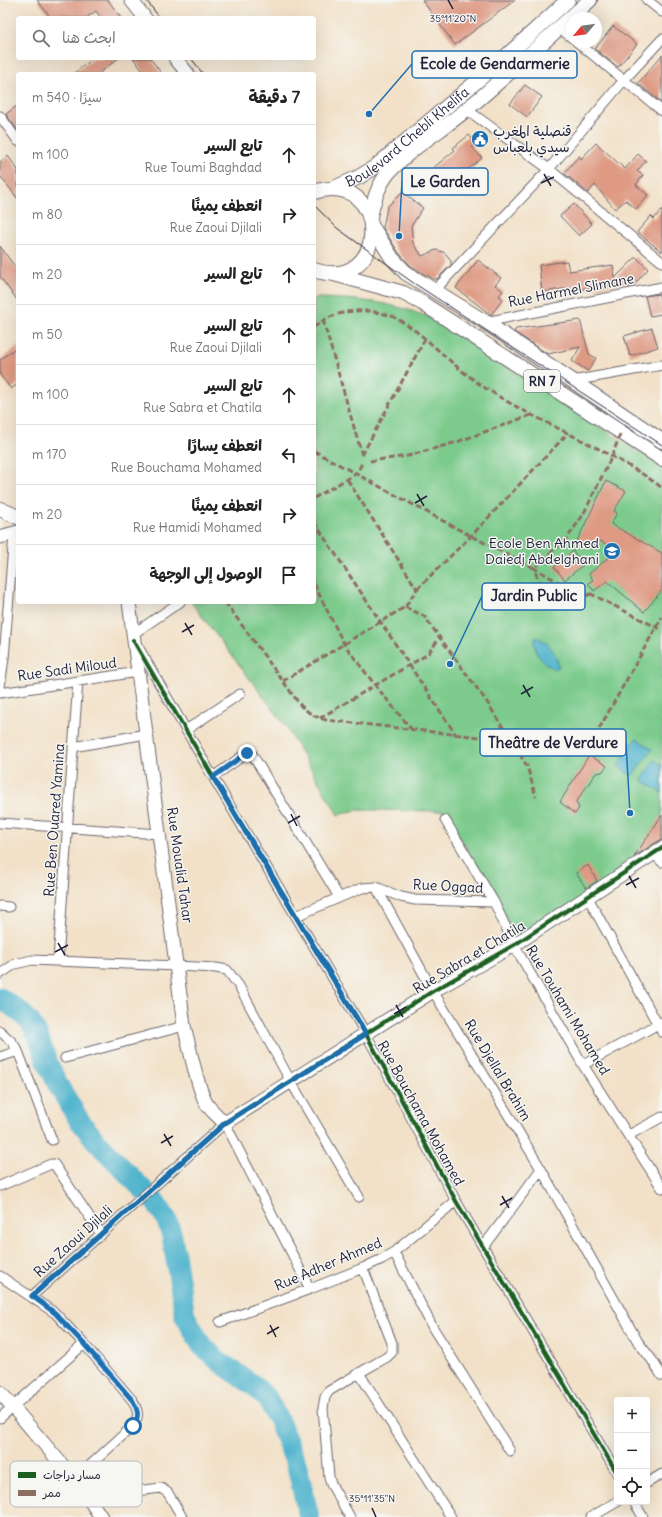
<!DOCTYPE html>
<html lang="ar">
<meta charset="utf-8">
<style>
body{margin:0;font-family:Delius,"Playpen Sans Arabic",sans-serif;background:#f6f6f6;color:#222;direction:rtl}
.controls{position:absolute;right:12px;bottom:12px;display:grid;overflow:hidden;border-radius:4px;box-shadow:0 4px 16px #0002}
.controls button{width:36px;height:36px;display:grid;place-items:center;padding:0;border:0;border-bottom:1px solid #e0e0e0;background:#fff;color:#222;font:20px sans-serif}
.compass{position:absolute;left:566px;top:12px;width:36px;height:36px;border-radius:50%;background:#fff;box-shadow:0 4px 16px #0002;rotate:241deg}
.stop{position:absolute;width:12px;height:12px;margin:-9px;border:3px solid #1f6fb2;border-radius:50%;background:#fff}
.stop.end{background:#1f6fb2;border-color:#fff;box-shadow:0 1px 4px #0008}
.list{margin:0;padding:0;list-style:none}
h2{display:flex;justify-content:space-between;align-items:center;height:52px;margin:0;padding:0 16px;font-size:17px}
h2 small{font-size:13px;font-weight:400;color:#767676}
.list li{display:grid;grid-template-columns:26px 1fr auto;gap:12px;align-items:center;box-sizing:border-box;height:60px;padding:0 16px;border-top:1px solid #e0e0e0}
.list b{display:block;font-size:15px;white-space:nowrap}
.list p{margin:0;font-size:13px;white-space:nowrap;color:#767676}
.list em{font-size:13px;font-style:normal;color:#767676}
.icon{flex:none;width:22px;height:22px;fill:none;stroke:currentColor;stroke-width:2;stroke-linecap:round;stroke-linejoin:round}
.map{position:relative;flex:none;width:662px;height:1517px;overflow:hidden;direction:ltr}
.search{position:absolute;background:#fff;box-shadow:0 4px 16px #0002;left:16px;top:16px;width:300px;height:44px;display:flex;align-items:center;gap:10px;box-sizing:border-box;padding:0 14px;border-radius:4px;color:#767676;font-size:15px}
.panel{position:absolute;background:#fff;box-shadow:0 4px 16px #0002;left:16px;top:72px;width:300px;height:532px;border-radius:4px;direction:rtl}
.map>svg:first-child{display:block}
.green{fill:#7bcb8c;stroke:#4e7664}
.water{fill:#4fb4cd;stroke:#386b84}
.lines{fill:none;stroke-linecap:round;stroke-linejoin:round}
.river{stroke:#4fb4cd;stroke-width:21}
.building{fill:#de9a83}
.street-casing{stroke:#6b656c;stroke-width:11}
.secondary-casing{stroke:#6b656c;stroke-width:15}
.primary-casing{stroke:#6b656c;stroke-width:16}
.street{stroke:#fff;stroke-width:9}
.secondary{stroke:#fff;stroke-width:13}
.primary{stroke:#fff;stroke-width:14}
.tram{stroke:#22223b;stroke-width:1}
.quiet{stroke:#8d6e63;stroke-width:3;stroke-dasharray:6 3;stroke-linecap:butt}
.cycleway-casing{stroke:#f6f6f2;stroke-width:6}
.cycleway{stroke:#1b5e20;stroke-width:4}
.route{stroke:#1f6fb2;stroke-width:5}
.ticks{fill:none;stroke:#22223b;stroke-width:1.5}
.labels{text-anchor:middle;stroke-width:3;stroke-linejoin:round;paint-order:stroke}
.shield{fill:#f6f6f2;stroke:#626272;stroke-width:1}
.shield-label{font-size:13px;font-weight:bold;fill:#22223b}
.poi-label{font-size:14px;fill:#22223b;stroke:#f6f6f2;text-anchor:start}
.street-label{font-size:14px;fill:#22223b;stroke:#f6f6f2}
.key{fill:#f6f6f2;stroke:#b6b6bb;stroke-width:1}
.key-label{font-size:11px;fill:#22223b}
.ticks-label{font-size:10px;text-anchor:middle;fill:#22223b;stroke:#f6f6f2;stroke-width:3;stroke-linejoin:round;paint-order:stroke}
.leader{fill:none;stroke:#1f6fb2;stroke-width:1.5}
.callout-dot{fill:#1f6fb2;stroke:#f6f6f2;stroke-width:1.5}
.callout{fill:#f6f6f2;stroke:#1f6fb2;stroke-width:1.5}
.callout-label{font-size:15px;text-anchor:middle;font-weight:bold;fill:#22223b}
</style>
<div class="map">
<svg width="662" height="1517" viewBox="0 0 662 1517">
<rect width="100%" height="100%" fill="#f6f6f2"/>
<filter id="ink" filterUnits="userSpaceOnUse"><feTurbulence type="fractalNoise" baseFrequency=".025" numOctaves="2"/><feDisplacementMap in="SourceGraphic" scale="8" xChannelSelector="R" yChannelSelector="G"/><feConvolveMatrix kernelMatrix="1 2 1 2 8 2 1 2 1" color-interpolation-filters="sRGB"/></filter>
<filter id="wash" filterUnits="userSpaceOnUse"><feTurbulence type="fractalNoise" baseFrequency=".012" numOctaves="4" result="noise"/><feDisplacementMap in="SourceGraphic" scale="16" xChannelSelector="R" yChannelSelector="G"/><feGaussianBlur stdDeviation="0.9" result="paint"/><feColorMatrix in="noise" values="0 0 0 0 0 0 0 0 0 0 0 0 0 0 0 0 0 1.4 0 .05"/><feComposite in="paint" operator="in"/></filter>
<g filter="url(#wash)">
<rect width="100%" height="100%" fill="#f2e1c8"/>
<!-- green -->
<path class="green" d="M319,298C361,299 391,302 431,318L662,467V850L521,937L515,934L445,811L356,810L338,815L285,725L191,602H314V299Z"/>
<!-- water -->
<path class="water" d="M536,637C550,642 556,653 559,667L554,669C545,664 529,650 536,637Z
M636,738L652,749L632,776L618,766Z
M654,760L662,765V793L642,780Z"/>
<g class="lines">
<!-- river -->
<path class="river" d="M0,998L19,1011L30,1022L38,1036L47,1062L58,1085L79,1120L96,1141L156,1203L166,1218L172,1236L185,1316L202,1346L221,1363L255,1386L268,1400L278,1419L297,1466L309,1517"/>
</g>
<g id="blocks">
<!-- building -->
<path class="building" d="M37,0H108L121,18H101L96,11L86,18H51Z
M422,0H515L455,45Z
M613,26L637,44L618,67L595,49Z
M662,55V103L638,83Z
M94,58H119L98,74H73Z
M133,58H150L162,74H145Z
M525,85L542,97L527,117L510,104Z
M18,105V131L6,114Z
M469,135L476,143L472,147L482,158L443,190L438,184L430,190L421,178L455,150L453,148Z
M596,143L625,169L638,154L646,161L637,171L643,175L636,185L648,195L636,209L626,200L615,209L595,185L588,193L564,173L579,156L581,159Z
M8,156L18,170V199L0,176V162Z
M402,192L423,208L411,226L413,243L422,256L436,250L443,252L447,255L451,261V265L437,279H433L411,266L399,253L383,228L387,207Z
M574,204L592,224L579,236L560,216Z
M662,209V252L637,232L651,216L654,219Z
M0,246L18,271V301L0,277Z
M636,257L648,269L632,287H629L624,283L569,291V288L542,292L539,265L567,261L569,271L613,265L615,278Z
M478,260L501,278L495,285L503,291L499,296L503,299L491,315L456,288Z
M659,294L662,314L650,316L645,296Z
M580,320L589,354L596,358L588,371L572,361L580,347L548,354L514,332L516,329Z
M652,328L658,347L630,356L624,336Z
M18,346V384L11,389L0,375V360Z
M606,481L626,491L614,511L617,513L611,524L662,553V590L644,612L607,581L594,591L588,583L593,580L589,574L617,550L598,540L592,549L577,541Z
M573,551L583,565L565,580L554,567Z
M589,755L607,766L602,772L596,773L576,802L579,808L575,814L560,802Z
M662,815V840L658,841L634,857Z
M588,865L597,881L586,888L576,873Z"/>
</g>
</g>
<g filter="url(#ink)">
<use href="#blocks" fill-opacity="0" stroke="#6b656c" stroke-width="1"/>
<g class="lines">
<defs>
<path id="street" d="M647,0L662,12
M559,28L572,38
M577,42L662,111
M466,109L549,169L662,262
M0,116L18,141
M435,290L549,169L624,80L662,39
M485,322L662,287
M572,381L662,365
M133,634L180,602
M137,645L213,777L366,1034L456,1201L483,1247L617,1473
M0,687L4,658L14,534
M0,693L138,672
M186,730L240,694
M73,747L146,734
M213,777L244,755L250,753L252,754L339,897
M445,820L494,902L514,945L583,1065L662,1188
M0,823L159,834
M653,853L662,862
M376,887L401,897L415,900L494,902
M587,896L662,1032
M0,906L9,907
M296,916L362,888L376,887L433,991L541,1169L638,1342L652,1360L662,1376
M58,960L78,681
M0,974L15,964L32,960L177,966L216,968L227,970L239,986L291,1082L359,1197
M0,1031L12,1042L18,1051L52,1140
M0,1057L18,1051
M65,1058L184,1026
M583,1065L662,1022
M629,1135L662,1117
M0,1186L51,1164H54L101,1234
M483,1247L541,1169
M394,1252L433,1328L510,1451
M0,1276L55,1313L84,1344L133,1401C138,1411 140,1416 133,1426L75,1479
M32,1296L225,1123L310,1289
M220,1322L310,1289L363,1268L382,1259L394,1252L456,1201
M359,1373L451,1517
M0,1418L84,1344
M647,1483L662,1474
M88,1497L161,1488L168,1493L182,1517
M634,1502L643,1517
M350,1517L331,1484L329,1477L323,1408L325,1397L329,1391L359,1373L387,1357L392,1352V1343L363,1268
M591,1517L617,1502"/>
<path id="secondary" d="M131,0L145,18
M175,58L188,74
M0,537L18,532
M129,602L184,1026C190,1047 196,1084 206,1103C211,1111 219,1117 225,1123L433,991L514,945L662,848
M0,1392L81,1487L101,1517"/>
<g id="primary">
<path id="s1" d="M332,189L359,177L375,167L502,60L568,0"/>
<path d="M314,192C391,169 390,295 314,270"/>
<path d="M370,216C374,200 378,185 389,172C410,148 442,130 467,109C509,74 549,37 590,0"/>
<path d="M373,228L392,258L406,273L485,322L662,441"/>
<path d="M334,274L403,293L422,303L662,459"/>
<path d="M0,509L18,517"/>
</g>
</defs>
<!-- street casing -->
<use href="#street" class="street-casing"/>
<!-- secondary casing -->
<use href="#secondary" class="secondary-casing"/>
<!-- primary casing -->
<use href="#primary" class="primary-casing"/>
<!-- street -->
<use href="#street" class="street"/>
<!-- secondary -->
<use href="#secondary" class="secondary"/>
<!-- primary -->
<use href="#primary" class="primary"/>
<!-- tram -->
<path class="tram" d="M146,0L160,18
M191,58L203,74
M314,205L337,228L412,282L662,445"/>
<!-- quiet -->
<path class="quiet" d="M323,320L362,455
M314,327C335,310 362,307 388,315C410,321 442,355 461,370C505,406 559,427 608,454C627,465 646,475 662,488
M314,451L471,536L534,568L568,537L583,515L612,456L621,432
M362,455L425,339
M370,461L408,456L457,442L531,415
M314,498L357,473L362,463
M314,522L456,735
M314,584L344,644L375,685L412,730
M417,589L471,536L568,433
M591,594L574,599L553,596L538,579L534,568L560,583L591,594L662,630
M225,602L301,706L312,715L326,720L506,740L565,749L578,748L586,744L595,736L662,617
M405,607L424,616L487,702L527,766L536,797
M283,681L405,607L417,589L347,479
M320,718L428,654L440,637"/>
<defs>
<path id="cycleway" d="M133,640L213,777L366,1034L456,1201L483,1247L617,1473
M32,1296L225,1123L433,991L514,945L662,848"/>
</defs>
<!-- cycleway casing -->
<use href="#cycleway" class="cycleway-casing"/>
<!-- cycleway -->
<use href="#cycleway" class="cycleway"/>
</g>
</g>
<g class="lines" filter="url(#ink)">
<!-- route -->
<path class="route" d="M133,1426C140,1416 138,1411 133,1401L84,1344L55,1313L32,1296L225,1123L366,1034L213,777L247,753"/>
</g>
<!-- ticks -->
<path class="ticks" d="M448,0L453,9M544,174L551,186M541,183L554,177M417,494L424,506M415,503L427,496M185,623L192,635M182,632L194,625M523,685L530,697M521,694L533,687M291,814L297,826M288,823L300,816M629,876L636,888M626,885L639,878M58,943L65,955M55,952L68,945M396,1005L403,1017M394,1014L406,1007M164,1134L171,1146M161,1143L173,1136M502,1196L509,1208M500,1205L512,1198M270,1325L276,1337M267,1334L279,1327M372,1508L376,1517"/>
<!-- icons -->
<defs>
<symbol id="civic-disc" viewBox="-11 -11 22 22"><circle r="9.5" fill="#1f6fb2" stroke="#f6f6f2"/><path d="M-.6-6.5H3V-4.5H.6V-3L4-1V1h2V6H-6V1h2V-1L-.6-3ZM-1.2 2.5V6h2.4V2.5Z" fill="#fff"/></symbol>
<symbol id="school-disc" viewBox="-11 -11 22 22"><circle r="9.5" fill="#1f6fb2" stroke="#f6f6f2"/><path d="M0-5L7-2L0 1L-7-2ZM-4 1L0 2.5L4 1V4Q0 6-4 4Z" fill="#fff"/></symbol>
</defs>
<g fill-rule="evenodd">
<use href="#civic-disc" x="470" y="129" width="20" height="20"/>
<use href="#school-disc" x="602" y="541" width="20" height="20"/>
</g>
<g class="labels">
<!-- shield labels -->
<rect class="shield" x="524" y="370" width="36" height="22" rx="3"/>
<g class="shield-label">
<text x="542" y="386">RN 7</text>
</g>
<!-- poi labels -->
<g class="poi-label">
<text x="493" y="136">قنصلية المغرب<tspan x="493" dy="16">سيدي بلعباس</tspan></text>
<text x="599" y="548" text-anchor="end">Ecole Ben Ahmed<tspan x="599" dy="16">Daiedj Abdelghani</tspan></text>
</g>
<!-- street labels -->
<g class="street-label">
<text dy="5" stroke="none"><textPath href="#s1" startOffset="92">Boulevard Chebli Khelifa</textPath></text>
<text transform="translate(571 290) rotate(-11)" y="5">Rue Harmel Slimane</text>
<text transform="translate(67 669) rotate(-8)" y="5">Rue Sadi Miloud</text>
<text transform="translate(54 820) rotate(-86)" y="5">Rue Ben Ouared Yamina</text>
<text transform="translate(180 865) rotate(82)" y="5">Rue Moualid Tahar</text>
<text transform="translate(448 886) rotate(3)" y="5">Rue Oggad</text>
<text transform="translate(469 957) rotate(-31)" y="5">Rue Sabra et Chatila</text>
<text transform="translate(568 1010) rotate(59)" y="5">Rue Touhami Mohamed</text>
<text transform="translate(498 1070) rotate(59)" y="5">Rue Djellal Brahim</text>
<text transform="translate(421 1113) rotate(61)" y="5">Rue Bouchama Mohamed</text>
<text transform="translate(73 1241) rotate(-42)" y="5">Rue Zaoui Djilali</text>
<text transform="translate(328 1264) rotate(-23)" y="5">Rue Adher Ahmed</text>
</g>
</g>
<!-- legend -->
<rect x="10" y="1461" width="132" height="46" rx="6" class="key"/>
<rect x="18" y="1472" width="18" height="6" fill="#1b5e20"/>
<rect x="18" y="1490" width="18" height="6" fill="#8d6e63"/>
<g class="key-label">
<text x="43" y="1479">مسار دراجات</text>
<text x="43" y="1497">ممر</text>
</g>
<g class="ticks-label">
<text x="453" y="22">35°11'20"N</text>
<text x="372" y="1502">35°11'35"N</text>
</g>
<!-- callouts -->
<path class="leader" d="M369 114L412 64M399 236L402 181M450 664L482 596M630 813L626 743"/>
<g class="callout-dot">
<circle cx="369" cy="114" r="4"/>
<circle cx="399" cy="236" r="4"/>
<circle cx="450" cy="664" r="4"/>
<circle cx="630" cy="813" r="4"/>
</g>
<g class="callout">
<rect x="412" y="51" width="165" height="27" rx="4"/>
<rect x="402" y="168" width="86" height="27" rx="4"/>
<rect x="482" y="583" width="103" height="27" rx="4"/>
<rect x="480" y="729" width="146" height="27" rx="4"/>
</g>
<g class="callout-label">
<text x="495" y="69">Ecole de Gendarmerie</text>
<text x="445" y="187">Le Garden</text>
<text x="534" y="601">Jardin Public</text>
<text x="553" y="748">Theâtre de Verdure</text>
</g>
</svg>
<div class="controls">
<button>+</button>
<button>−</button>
<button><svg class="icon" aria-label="locate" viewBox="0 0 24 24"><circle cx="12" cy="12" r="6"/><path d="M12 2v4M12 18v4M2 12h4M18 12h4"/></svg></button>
</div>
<svg class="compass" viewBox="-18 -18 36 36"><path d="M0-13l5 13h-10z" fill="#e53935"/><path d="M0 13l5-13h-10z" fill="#767676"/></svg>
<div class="stop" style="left:133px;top:1426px"></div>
<div class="stop end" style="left:247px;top:753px"></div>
<div class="search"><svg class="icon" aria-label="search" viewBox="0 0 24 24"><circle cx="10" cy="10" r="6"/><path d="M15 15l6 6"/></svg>ابحث هنا</div>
<section class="panel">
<h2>7 دقيقة<small>سيرًا · 540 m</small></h2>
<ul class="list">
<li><svg class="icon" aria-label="ahead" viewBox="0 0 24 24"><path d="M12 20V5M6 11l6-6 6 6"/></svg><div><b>تابع السير</b><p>Rue Toumi Baghdad</p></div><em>100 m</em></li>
<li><svg class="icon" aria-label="right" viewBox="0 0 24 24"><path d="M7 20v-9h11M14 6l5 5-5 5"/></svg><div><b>انعطف يمينًا</b><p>Rue Zaoui Djilali</p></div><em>80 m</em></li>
<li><svg class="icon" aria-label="ahead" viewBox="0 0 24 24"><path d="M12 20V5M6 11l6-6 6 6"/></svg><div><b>تابع السير</b></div><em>20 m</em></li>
<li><svg class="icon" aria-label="ahead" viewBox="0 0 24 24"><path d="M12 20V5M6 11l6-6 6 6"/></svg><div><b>تابع السير</b><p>Rue Zaoui Djilali</p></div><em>50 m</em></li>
<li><svg class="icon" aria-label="ahead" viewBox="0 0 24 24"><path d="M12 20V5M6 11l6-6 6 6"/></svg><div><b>تابع السير</b><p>Rue Sabra et Chatila</p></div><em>100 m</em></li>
<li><svg class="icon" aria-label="left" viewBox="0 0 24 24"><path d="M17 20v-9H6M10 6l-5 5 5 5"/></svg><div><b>انعطف يسارًا</b><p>Rue Bouchama Mohamed</p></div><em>170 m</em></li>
<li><svg class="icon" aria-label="right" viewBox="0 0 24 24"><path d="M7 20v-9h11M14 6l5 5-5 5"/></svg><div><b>انعطف يمينًا</b><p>Rue Hamidi Mohamed</p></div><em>20 m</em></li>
<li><svg class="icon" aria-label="arrive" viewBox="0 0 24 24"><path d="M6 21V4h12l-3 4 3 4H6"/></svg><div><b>الوصول إلى الوجهة</b></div></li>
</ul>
</section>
</div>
